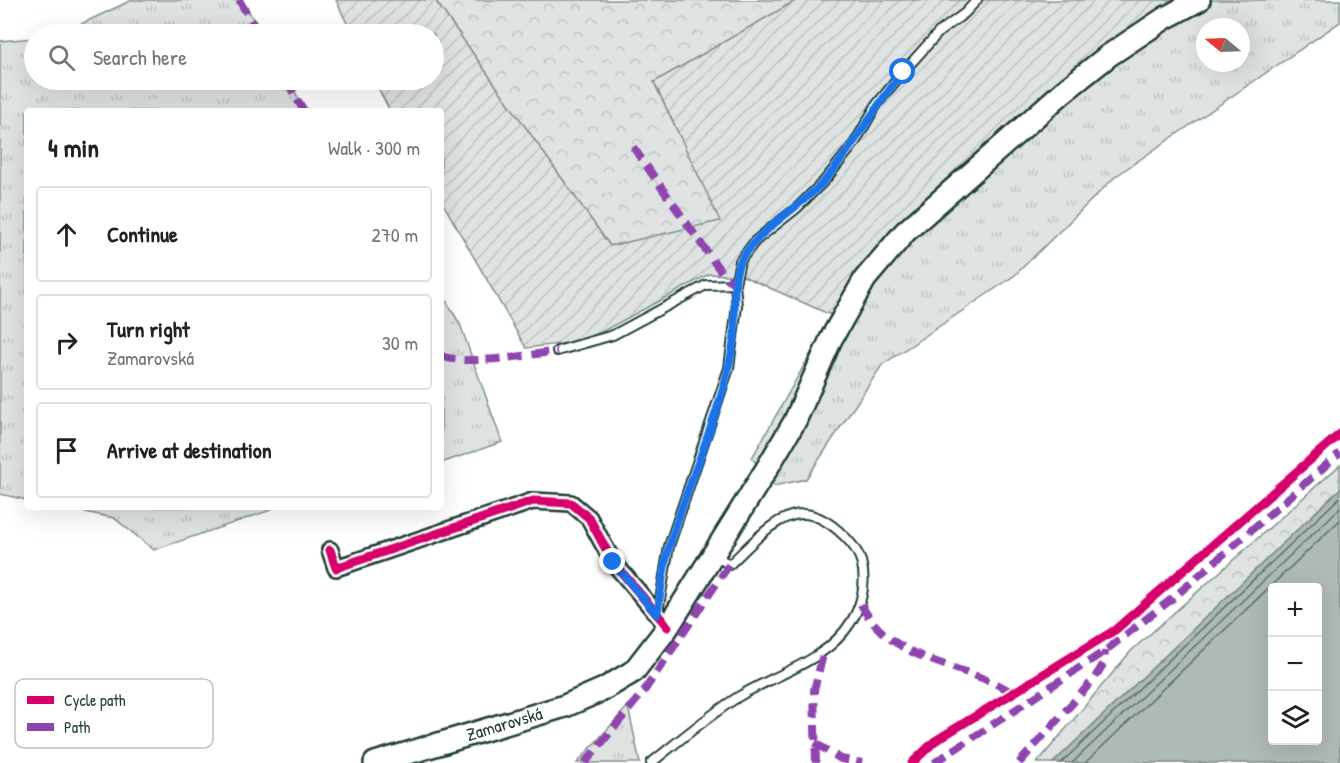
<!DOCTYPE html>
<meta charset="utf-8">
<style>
body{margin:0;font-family:"Patrick Hand",sans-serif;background:#f6f6f6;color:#222}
.controls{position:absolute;right:18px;bottom:18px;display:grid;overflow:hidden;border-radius:6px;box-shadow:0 6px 24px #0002}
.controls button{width:54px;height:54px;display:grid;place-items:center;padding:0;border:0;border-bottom:2px solid #e0e0e0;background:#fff;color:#222;font:30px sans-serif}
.compass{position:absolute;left:1196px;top:18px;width:54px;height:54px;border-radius:50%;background:#fff;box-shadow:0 6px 24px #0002;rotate:289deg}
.stop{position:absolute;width:18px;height:18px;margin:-14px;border:4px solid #1a73e8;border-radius:50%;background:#fff}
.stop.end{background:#1a73e8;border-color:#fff;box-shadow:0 2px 6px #0008}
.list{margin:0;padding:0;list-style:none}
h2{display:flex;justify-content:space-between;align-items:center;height:78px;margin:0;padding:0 24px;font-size:26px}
h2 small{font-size:20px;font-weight:400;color:#767676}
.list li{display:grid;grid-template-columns:39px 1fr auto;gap:18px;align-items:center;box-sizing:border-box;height:96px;margin:0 12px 12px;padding:0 12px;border:2px solid #e0e0e0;border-radius:6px}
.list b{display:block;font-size:22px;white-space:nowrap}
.list p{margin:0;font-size:20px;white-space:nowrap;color:#767676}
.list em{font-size:20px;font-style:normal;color:#767676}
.icon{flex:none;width:33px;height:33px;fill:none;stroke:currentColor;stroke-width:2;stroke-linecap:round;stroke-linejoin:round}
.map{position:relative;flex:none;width:1340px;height:763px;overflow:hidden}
.search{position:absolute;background:#fff;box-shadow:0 6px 24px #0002;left:24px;top:24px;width:420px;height:66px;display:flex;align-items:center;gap:15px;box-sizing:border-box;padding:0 21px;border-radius:33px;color:#767676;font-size:22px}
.panel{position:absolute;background:#fff;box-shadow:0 6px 24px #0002;left:24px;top:108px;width:420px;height:402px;border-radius:6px}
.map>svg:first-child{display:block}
.grass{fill:url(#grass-tufts);stroke:#7e908b;stroke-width:1.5;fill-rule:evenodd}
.forest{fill:url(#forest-crowns);stroke:#7e908b;stroke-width:1.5}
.garden{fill:url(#garden-furrows);stroke:#7e908b;stroke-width:1.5}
.water{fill:#afbab7;stroke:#758883;stroke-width:1.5;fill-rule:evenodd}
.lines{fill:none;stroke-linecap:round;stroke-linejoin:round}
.shore{stroke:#596f68;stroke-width:1.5}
.lane-casing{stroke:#1f3d34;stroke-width:12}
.street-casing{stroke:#1f3d34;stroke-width:20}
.secondary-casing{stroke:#1f3d34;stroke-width:26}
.lane{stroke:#fff;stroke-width:8}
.street{stroke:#fff;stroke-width:15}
.secondary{stroke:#fff;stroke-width:21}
.quiet{stroke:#8e44ad;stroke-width:8;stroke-dasharray:15 8;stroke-linecap:butt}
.cycleway-casing{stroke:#fff;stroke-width:13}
.cycleway{stroke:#d6006c;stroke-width:9}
.route{stroke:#1a73e8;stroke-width:8}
.labels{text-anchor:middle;stroke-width:5;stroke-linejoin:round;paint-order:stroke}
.street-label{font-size:18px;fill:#1f3d34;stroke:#fff}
.key{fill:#fff;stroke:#bcc5c2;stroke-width:1.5}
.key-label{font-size:16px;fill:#1f3d34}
</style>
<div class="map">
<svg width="1340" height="763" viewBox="0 0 1340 763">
<defs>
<pattern id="grass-tufts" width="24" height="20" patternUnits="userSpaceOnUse" patternTransform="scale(1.5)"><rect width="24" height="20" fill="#dee3e2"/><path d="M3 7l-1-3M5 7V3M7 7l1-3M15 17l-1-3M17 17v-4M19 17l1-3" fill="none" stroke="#bec4c2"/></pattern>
<pattern id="forest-crowns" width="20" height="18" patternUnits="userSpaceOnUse" patternTransform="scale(1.5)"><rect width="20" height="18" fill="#dee3e2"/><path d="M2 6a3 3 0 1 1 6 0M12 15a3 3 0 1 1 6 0" fill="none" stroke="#bec4c2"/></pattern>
<pattern id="garden-furrows" width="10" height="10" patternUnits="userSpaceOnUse" patternTransform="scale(1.5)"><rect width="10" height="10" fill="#dee3e2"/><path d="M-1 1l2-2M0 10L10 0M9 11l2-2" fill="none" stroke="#bec4c2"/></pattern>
</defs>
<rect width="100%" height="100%" fill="#fff"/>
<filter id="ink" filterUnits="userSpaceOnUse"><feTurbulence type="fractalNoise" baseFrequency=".0167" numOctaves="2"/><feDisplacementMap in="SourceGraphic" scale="12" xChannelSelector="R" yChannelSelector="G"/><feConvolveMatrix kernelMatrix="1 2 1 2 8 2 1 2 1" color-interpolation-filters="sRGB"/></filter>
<g filter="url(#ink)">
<!-- grass -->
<path class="grass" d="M132,0H242L262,34H60Z
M1184,0H1340V22L1116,176L1014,276L882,365L806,479L774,486L752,458L861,264L995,138L1137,24ZM1205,27H1241V63H1205Z
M34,38V80H288L306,111H27V500L0,494V41Z
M441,292L460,324L502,442L441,463Z
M61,507H272L271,510L154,550L114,518Z
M628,706L640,763H577Z"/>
<!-- forest -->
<path class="forest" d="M435,0H797L654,82L721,221L610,246Z
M1340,465V489L1053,763H1037L1131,651Z"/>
<!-- garden -->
<path class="garden" d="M336,0H435L610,246L720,221L654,82L797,0H1184L1137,24L995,138L861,264L831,315L743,276L709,274L592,337L568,343L526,348L441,200V111H390L374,80H434V34H352Z"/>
<!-- water -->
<path class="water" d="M1340,489V763H1053ZM1272,588H1318V740H1272Z"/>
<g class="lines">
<!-- shore -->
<path class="shore" d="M1061,763L1340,497
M1072,763L1340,508
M1085,763L1340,520"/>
<defs>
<path id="lane" d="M557,351L613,335L706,285L735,284
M658,612L669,546L729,368L737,306L735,284L740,261L755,241L797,208L825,180L854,144L877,104L903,72L939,32L965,13L977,0
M651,763C680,740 708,716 738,697C777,673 826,662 851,622C862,605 867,581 861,561C855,541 824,514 803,514C775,514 749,547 729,565L716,555"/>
<path id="street" d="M330,550L336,568L533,501L571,503L589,518L613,562L668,627"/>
<g id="secondary">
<path id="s1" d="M375,763L565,706L604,689L634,671L668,627L766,470L795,421L831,339L865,279L905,232L1063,92L1108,56L1165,18L1199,0"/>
</g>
</defs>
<!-- lane casing -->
<use href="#lane" class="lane-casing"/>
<!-- street casing -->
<use href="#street" class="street-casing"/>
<!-- secondary casing -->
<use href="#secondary" class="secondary-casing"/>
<!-- lane -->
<use href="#lane" class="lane"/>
<!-- street -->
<use href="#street" class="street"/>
<!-- secondary -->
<use href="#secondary" class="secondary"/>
<!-- quiet -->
<path class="quiet" d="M239,0L259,34
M286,80L304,111
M633,147L724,276L735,284
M441,356C466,366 529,355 557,351
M861,604C891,664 963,662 1015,694
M815,743L841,759L862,763
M585,763L644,691L729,565
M816,763L814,690L824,651
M934,763L1105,651L1173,598L1340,453
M1019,763L1094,679L1104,663L1105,651"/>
<defs>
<path id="cycleway" d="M330,550L336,568L533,501L571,503L589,518L613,562L668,627
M912,763L935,741L1115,630L1340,434"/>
</defs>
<!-- cycleway casing -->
<use href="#cycleway" class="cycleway-casing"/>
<!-- cycleway -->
<use href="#cycleway" class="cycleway"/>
</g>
</g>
<g class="lines" filter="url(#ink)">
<!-- route -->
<path class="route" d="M613,562L657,615C661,592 663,566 670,544C690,476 723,410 734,340C737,317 730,279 741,260C761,226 801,208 826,179C855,145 875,106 903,72"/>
</g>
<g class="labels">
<!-- street labels -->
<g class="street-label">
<text dy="6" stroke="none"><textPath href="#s1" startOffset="135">Zamarovská</textPath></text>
</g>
</g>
<!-- legend -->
<rect x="15" y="679" width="198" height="69" rx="9" class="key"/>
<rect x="27" y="696" width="27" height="8" fill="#d6006c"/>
<rect x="27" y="723" width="27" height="8" fill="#8e44ad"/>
<g class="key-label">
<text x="64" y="706">Cycle path</text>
<text x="64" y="733">Path</text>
</g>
</svg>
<div class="controls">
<button>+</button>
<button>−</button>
<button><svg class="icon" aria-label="layers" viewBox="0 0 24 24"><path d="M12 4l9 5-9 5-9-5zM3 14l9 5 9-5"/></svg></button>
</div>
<svg class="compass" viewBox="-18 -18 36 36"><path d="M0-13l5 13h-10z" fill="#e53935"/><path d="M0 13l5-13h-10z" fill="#767676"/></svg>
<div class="stop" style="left:903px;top:72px"></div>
<div class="stop end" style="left:613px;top:562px"></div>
<div class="search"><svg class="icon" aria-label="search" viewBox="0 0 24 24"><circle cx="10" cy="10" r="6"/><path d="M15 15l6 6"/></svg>Search here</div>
<section class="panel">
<h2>4 min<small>Walk · 300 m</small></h2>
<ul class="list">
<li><svg class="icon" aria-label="ahead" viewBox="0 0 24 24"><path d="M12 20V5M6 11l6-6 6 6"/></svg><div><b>Continue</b></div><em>270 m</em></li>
<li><svg class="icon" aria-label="right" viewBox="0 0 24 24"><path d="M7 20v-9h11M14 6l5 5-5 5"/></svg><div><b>Turn right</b><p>Zamarovská</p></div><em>30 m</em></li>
<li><svg class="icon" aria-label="arrive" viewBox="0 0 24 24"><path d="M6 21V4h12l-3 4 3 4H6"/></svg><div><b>Arrive at destination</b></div></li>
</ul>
</section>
</div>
